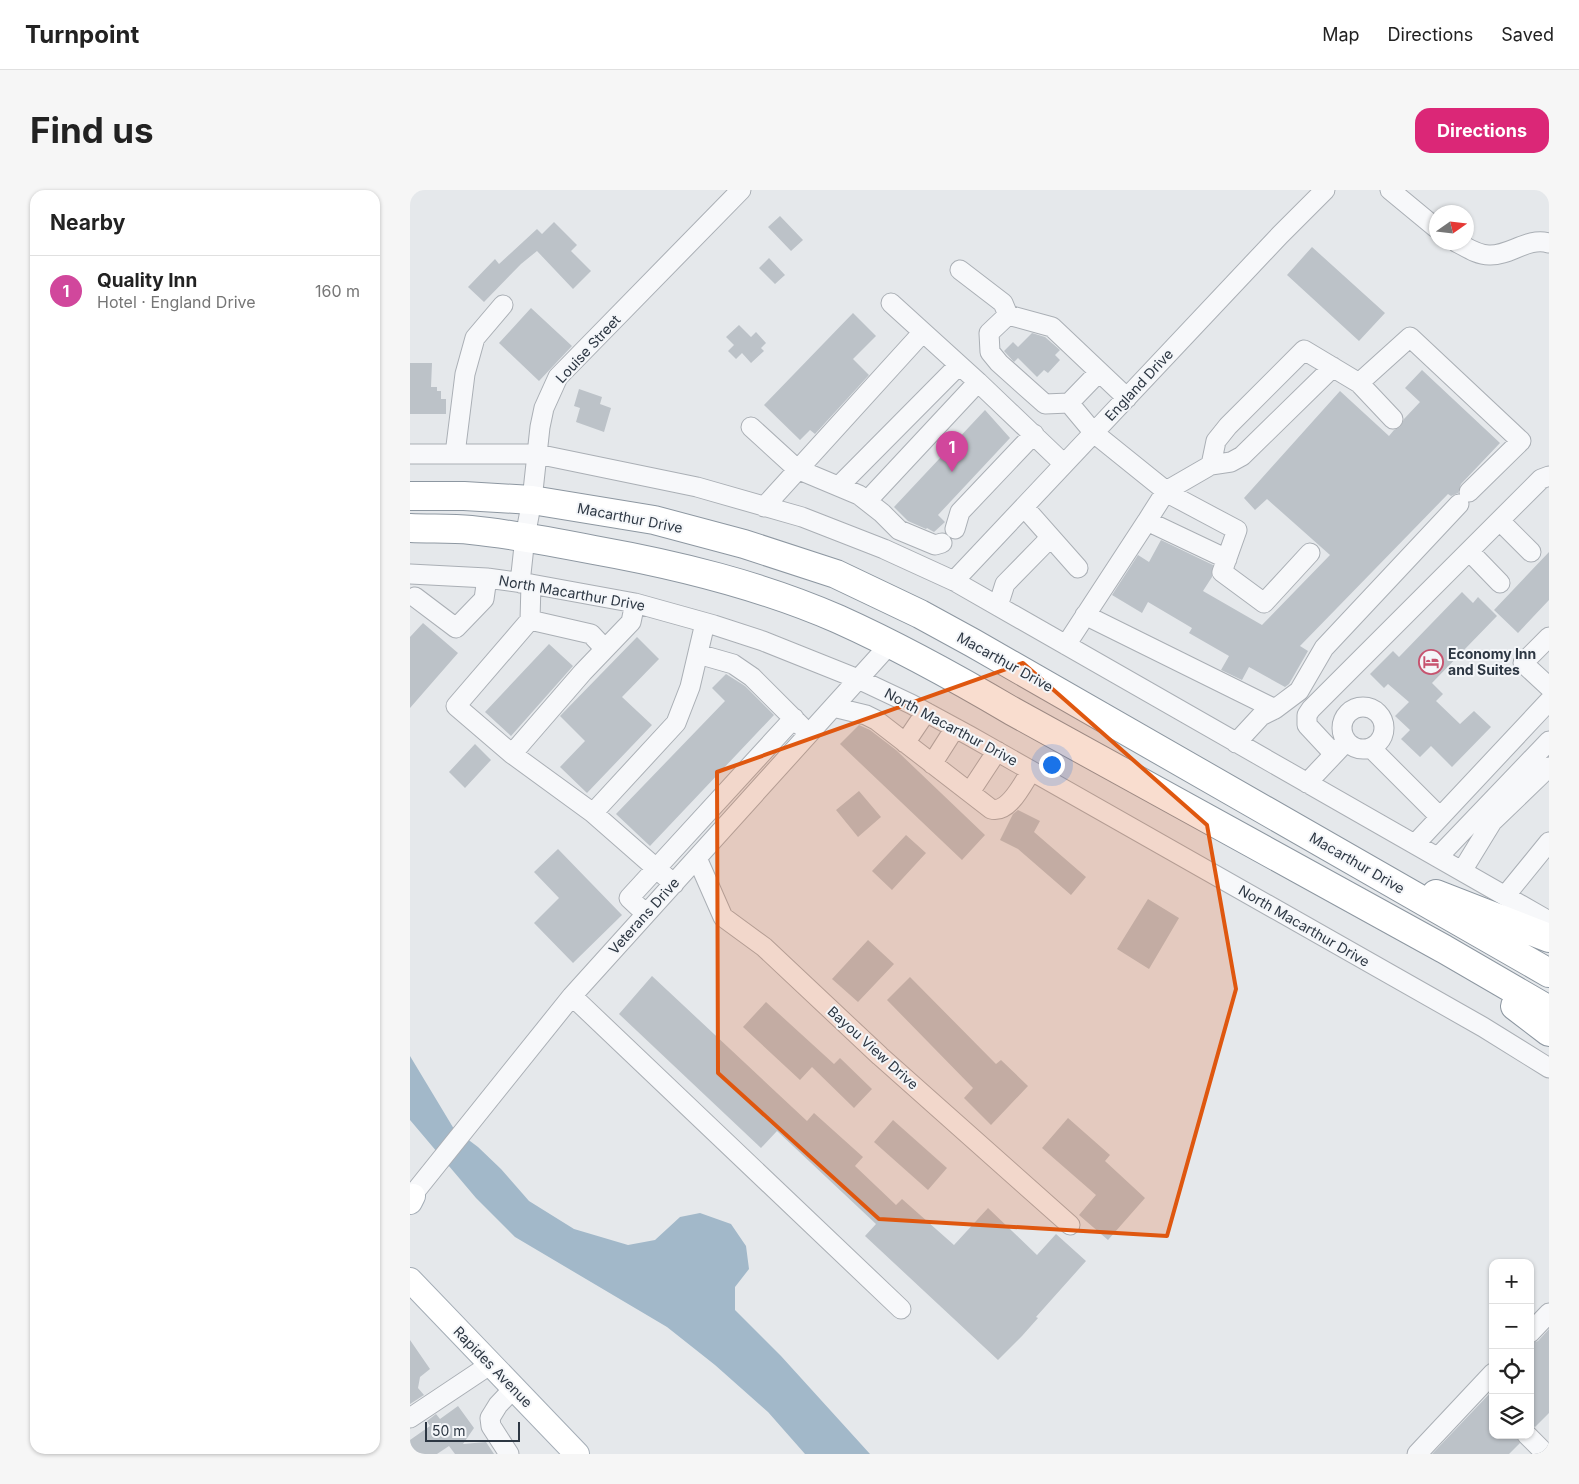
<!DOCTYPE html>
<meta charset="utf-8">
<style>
body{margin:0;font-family:Inter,sans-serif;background:#f6f6f6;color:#222}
.controls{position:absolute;right:15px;bottom:15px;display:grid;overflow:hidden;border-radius:10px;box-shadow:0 1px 4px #0004}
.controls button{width:45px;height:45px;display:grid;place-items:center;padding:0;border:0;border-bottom:1px solid #e0e0e0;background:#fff;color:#222;font:25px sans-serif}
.compass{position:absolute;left:1019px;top:15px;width:45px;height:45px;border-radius:50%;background:#fff;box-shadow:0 1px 4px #0004;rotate:76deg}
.scale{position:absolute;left:15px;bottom:12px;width:95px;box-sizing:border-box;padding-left:5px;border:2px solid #2d3743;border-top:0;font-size:14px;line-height:18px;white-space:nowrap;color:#2d3743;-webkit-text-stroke:4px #f4f6f9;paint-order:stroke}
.you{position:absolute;left:641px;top:574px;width:18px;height:18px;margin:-12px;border:4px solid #fff;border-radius:50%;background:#1a73e8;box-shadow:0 0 0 8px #1a73e833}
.badge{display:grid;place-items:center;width:32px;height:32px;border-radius:50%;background:#db2777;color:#fff;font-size:16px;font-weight:700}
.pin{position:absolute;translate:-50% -41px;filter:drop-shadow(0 1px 2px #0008)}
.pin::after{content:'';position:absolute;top:26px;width:18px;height:15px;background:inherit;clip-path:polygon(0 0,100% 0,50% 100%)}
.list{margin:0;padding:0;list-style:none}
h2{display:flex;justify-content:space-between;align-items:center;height:65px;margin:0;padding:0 20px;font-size:21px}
h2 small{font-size:16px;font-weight:400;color:#767676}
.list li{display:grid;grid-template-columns:32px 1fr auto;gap:15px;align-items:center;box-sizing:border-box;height:70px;padding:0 20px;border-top:1px solid #e0e0e0}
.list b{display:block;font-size:19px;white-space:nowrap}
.list p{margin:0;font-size:16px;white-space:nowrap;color:#767676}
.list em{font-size:16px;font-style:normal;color:#767676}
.icon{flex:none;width:28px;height:28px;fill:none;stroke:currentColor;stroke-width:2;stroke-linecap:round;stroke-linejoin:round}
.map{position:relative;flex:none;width:1139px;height:1264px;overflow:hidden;border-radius:15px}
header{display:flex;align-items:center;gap:30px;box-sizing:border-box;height:70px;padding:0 25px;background:#fff;border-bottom:1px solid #e0e0e0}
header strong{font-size:24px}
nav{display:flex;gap:28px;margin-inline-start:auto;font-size:18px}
.intro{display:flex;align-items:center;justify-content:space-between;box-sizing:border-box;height:120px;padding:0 30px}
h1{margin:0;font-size:35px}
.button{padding:12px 22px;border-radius:15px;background:#db2777;color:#fff;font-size:18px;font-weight:700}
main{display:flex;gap:30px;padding:0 30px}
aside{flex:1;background:#fff;border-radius:15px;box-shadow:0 1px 4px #0004}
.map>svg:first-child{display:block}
.water{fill:#a2b8c9}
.building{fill:#bcc2c8}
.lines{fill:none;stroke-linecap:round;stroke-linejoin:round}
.minor-casing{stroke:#aaafb5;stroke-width:21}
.major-casing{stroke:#a4adb6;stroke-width:26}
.highway-casing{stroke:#8d97a1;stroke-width:30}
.minor{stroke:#f7f8fa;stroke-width:19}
.major{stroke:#fff;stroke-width:24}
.highway{stroke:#fff;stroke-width:28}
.marked{fill:#df570f;fill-opacity:0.2;stroke:#df570f;stroke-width:4;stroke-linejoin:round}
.labels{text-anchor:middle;stroke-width:4;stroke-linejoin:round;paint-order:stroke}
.street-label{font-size:14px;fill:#2d3743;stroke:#f4f6f9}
.poi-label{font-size:14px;font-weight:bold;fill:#2d3743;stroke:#f4f6f9;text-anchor:start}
</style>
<header>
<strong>Turnpoint</strong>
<nav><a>Map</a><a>Directions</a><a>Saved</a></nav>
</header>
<div class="intro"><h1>Find us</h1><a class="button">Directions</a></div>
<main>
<aside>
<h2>Nearby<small></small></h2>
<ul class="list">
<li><span class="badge" style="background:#d1479c">1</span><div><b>Quality Inn</b><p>Hotel · England Drive</p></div><em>160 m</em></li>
</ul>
</aside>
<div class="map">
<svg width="1139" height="1264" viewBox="0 0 1139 1264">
<rect width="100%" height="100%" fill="#e5e8eb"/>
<!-- water -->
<path class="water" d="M0,866L44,939L68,957L91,979L119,1011L164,1039L218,1055L245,1050L270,1027L290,1023L321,1034L336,1056L339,1079L325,1097V1120L371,1166L460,1264H395L358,1222L305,1175L257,1137L105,1047L66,1008L0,930Z"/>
<!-- building -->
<path class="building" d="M370,26L393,50L381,61L358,37Z
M144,32L167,55L161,61L181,81L163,99L127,61L111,74L74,112L58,97L85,69L89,74L127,39L132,44Z
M902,57L975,123L949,151L877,85Z
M359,68L375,85L365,94L349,78Z
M121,118L162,156L129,191L89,153Z
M443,123L466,146L443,169L459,185L405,244L400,240L390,250L354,215Z
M329,135L341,147L346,142L356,153L351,158L354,161L341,173L332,163L326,169L318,161L324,155L316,147Z
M622,143L635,147L650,160L645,165L650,170L638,183L634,180L627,187L608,168L604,172L594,161L603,152L608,157Z
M0,173H22L21,197H27V201H31V209H36V224H0Z
M1012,180L1090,253L1051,294L1048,303L1041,306L1038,304L890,456L898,461L879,494L875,497L839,477L832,490L811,480L819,466L779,443L782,438L738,412L732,423L702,405L728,365L739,372L751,350L803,375L802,387L793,401L852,435L920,365L857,309L845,320L834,308L930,201L979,246L984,240L990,237L994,229L1010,212L995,198Z
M169,199L192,207L190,214L201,218L194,242L166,232L170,218L164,216Z
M575,220L600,248L528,325L535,332L524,342L517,338L516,339L498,331L484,317Z
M1139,362V410L1108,443L1084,420Z
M1052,402L1063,413L1068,407L1087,426L1022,493L1033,504L1026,511L1050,534L1064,521L1081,537L1042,577L1021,556L1010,567L991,549L1000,540L985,526L999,512L978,494L974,498L960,484L983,461L989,467Z
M13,433L48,463L0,518V447Z
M227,447L249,469L212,507L242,535L177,603L150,577L175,551L150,526Z
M139,454L163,476L101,546L75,522Z
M316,484L335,496L364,525L240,656L206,624L315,511L302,498Z
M449,535L460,540L486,560L575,645L552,670L430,554Z
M65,554L81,570L55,598L39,582Z
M449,601L471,627L448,647L426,620Z
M608,620L630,631L624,642L676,687L661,705L608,659L590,650L603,624Z
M496,645L516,663L482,700L462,681Z
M148,659L212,725L163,773L124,733L149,708L124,682Z
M738,709L769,728L739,779L707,759Z
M458,750L484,774L448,812L422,789Z
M242,786L397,931L404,923L453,967L445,976L486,1015L492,1009L544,1055L578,1018L627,1065L646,1044L676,1071L626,1127L628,1128L612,1146L588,1170L455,1046L466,1034L367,941L351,958L209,824Z
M500,787L586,874L591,870L618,896L581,935L554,908L563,898L477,810Z
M356,812L424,874L430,868L462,899L444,918L402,877L390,890L333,837Z
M658,928L700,965L695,971L735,1008L698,1050L669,1025L686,1005L632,958Z
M483,930L537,978L518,1000L464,952Z
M1139,1139V1223L1125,1237L1120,1234V1154L1128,1151Z
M0,1150L20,1179L10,1187L8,1198L14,1205L0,1214Z
M1083,1200V1245H1106L1110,1253L1099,1264H1022Z
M48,1216L64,1238L53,1254L76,1252L84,1264H45L39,1256L27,1264H0V1250L20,1236L17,1231L26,1224L30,1229Z"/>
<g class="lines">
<defs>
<path id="minor" d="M980,0L1026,38
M1046,52C1056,57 1067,65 1079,65C1100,66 1117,47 1139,53
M550,80L593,113L598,125
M481,113L568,192L654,274
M689,182L659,213L684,243L756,301L765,307L827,340L812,382L854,413L900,363
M949,193L983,229
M659,213L635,214L589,173L580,162L579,143L598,125L642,137L717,208
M341,237L387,279L449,305L472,323L489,340L525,355L532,353
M0,264H127L287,297L392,327L474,359L544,391L1139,731
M45,264L55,184L65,148L93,115
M801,275L821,272L832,266L923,177
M429,296L549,175
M457,311L568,192
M354,317L513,142
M614,317L668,378
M1090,331L1121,362
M545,339L550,322L624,244
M1059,361L1090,393
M817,369L737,331L756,301L801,275L806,251L818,236L894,160L949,193L1000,147L1111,251L1059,302
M0,384L77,388L121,394L225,413L304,435L353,451L448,489L501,514L560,546L1073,837L1139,878
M544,391L870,45L915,0
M110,393L115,347L122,310L130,237L134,218L148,187L331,0
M121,394L120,430L46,516L102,564L183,623L264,694
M5,407L46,438L74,409L77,388
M588,416L595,394L640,348
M675,425L865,519L889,501L914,458L1049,314
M120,430L181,444L195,459
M1139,447L1113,473L1139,497
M656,455L737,331
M288,464L323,474L342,487L391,536
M423,517L456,525L466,530L581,619C599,624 613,593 621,581
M932 538a21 21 0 1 1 42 0a21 21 0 1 1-42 0Z
M495,553L516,522
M826,553L851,526L865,519
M961,558L1030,627
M102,564L173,482L221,432L225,413
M924,564L897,535V525L901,519L1131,289L1139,286
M522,574L545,538
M897,593L932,556
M560,602L587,561
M183,623L266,533L280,497L295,433
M1005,654L1139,511
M1028,667L1139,551
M287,668L313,727L354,757L470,866L660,1035
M1052,681L1082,632L1139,577
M1095,706L1139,652
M236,724L219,708L384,528
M162,806L491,1119
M0,1008L162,806L480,454
M1120,1143L1139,1123
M0,1228L81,1174
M1117,1245L1136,1264
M99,1264L81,1236L80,1228L88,1215L104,1198
M1007,1264L1083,1183"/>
<path id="major" d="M0,1012L3,1006
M0,1090L167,1264"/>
<path id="highway" d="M0,306H54L122,310L244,330L334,354L426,384L510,424L563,453L1139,783
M0,338C20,339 41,338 61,340C102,344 143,352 184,360C268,375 350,395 428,429C488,456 546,488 602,521L1034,759L1139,820
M1026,704L1139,748
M1105,816L1139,842"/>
</defs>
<!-- minor casing -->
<use href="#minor" class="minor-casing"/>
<!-- major casing -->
<use href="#major" class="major-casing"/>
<!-- highway casing -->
<use href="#highway" class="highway-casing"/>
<!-- minor -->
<use href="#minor" class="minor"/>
<!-- major -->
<use href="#major" class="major"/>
<!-- highway -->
<use href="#highway" class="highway"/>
</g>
<!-- marked area -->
<path class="marked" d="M613,473L797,635L826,799L757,1046L469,1029L308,883L307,582Z"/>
<!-- icons -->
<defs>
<symbol id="hotel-ring" viewBox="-11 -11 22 22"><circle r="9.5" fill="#f4f6f9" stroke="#c7536f" stroke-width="1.5"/><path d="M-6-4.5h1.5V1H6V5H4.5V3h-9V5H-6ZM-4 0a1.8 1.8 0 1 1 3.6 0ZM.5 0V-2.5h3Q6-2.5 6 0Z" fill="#c7536f"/></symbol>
</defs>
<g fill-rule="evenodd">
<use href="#hotel-ring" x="1007" y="458" width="28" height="28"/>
</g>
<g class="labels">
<!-- street labels -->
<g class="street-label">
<text transform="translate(178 159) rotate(-47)" y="5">Louise Street</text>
<text transform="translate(729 195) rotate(-47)" y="5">England Drive</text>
<text transform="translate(220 328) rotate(11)" y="5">Macarthur Drive</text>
<text transform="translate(162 403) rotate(10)" y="5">North Macarthur Drive</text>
<text transform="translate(595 472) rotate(29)" y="5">Macarthur Drive</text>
<text transform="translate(541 537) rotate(28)" y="5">North Macarthur Drive</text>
<text transform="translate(947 673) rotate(30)" y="5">Macarthur Drive</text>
<text transform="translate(234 726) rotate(-48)" y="5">Veterans Drive</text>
<text transform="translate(894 736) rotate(30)" y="5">North Macarthur Drive</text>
<text transform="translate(463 858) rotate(42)" y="5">Bayou View Drive</text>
<text transform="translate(83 1177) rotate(46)" y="5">Rapides Avenue</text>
</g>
<!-- poi labels -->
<g class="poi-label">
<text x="1038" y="469">Economy Inn<tspan x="1038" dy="16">and Suites</tspan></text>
</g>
</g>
</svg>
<div class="controls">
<button>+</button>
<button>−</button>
<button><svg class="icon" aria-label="locate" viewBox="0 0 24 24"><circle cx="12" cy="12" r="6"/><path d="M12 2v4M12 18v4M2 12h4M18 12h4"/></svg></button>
<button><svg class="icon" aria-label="layers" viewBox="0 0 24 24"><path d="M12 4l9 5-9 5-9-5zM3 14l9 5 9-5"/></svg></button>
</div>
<svg class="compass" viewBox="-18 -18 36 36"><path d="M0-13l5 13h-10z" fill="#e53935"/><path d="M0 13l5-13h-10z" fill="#767676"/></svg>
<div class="scale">50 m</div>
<div class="you"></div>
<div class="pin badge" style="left:542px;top:282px;background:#d1479c">1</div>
</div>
</main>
